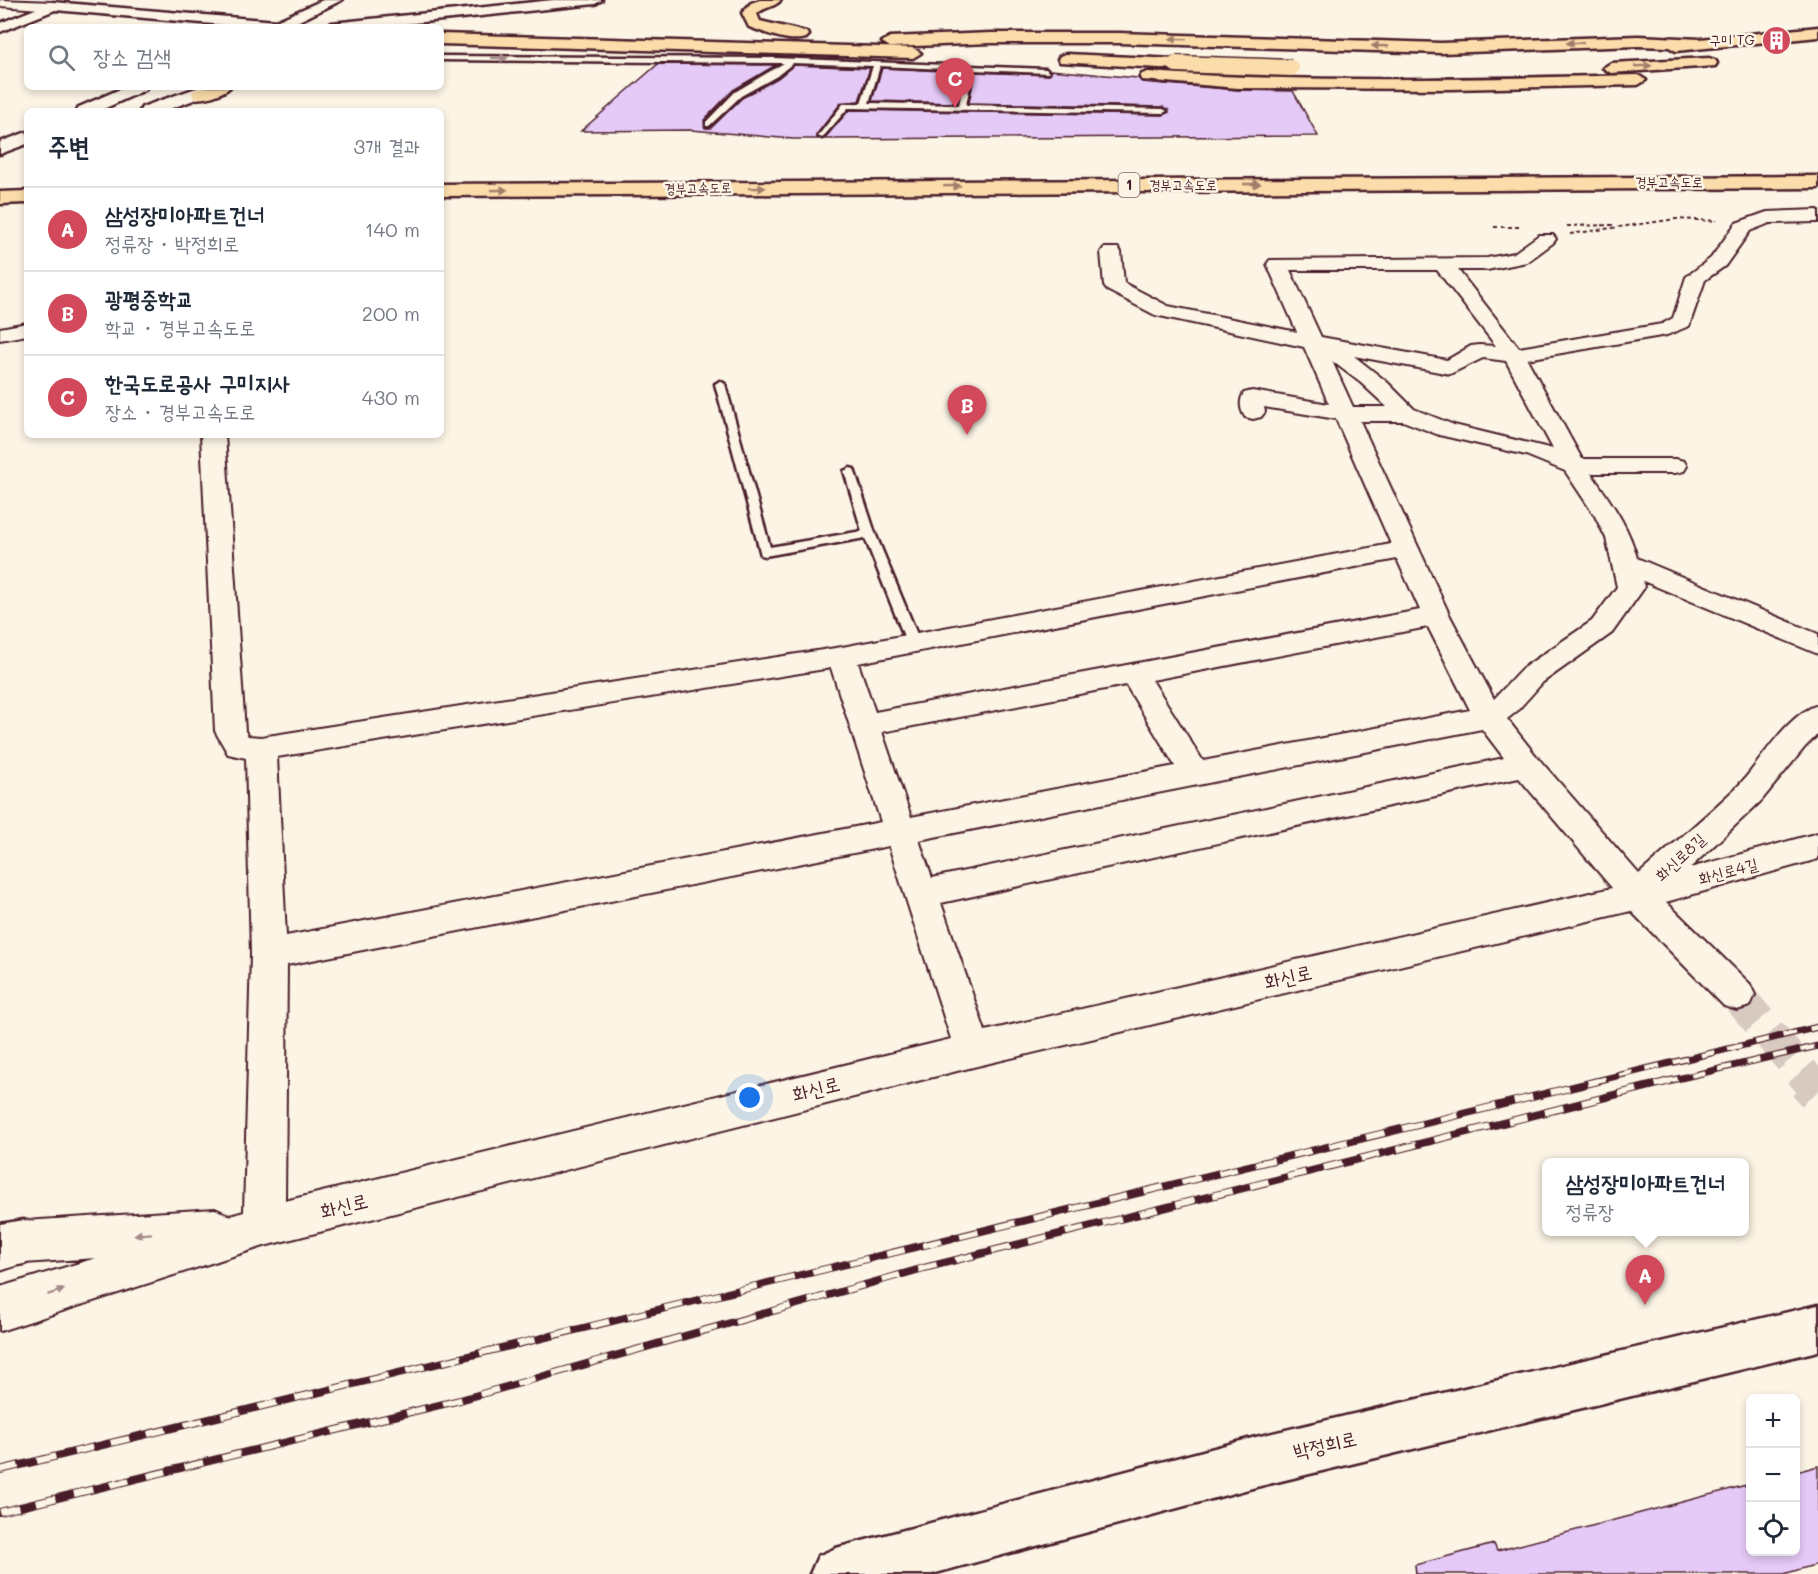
<!DOCTYPE html>
<html lang="ko">
<meta charset="utf-8">
<style>
body{margin:0;font-family:Mali,"Poor Story",sans-serif;background:#f6f6f7;color:#1f2937}
.controls{position:absolute;right:18px;bottom:18px;display:grid;overflow:hidden;border-radius:9px;box-shadow:0 3px 9px #0003}
.controls button{width:54px;height:54px;display:grid;place-items:center;padding:0;border:0;border-bottom:2px solid #e0e1e3;background:#fff;color:#1f2937;font:30px sans-serif}
.you{position:absolute;left:750px;top:1098px;width:21px;height:21px;margin:-15px;border:4px solid #fff;border-radius:50%;background:#1a73e8;box-shadow:0 0 0 9px #1a73e833}
.badge{display:grid;place-items:center;width:39px;height:39px;border-radius:50%;background:#d1495b;color:#fff;font-size:20px;font-weight:700}
.pin{position:absolute;translate:-50% -50px;filter:drop-shadow(0 2px 3px #0008)}
.pin::after{content:'';position:absolute;top:32px;width:21px;height:18px;background:inherit;clip-path:polygon(0 0,100% 0,50% 100%)}
.popup{position:absolute;left:1542px;top:1158px;width:207px;height:78px;box-sizing:border-box;display:grid;place-content:center;border-radius:9px;background:#fff;filter:drop-shadow(0 2px 4px #0005);font-size:20px;white-space:nowrap;color:#747a83}
.popup b{font-size:22px;color:#1f2937}
.popup::after{content:'';position:absolute;left:50%;top:100%;margin-left:-12px;border:12px solid transparent;border-top-color:#fff}
.list{margin:0;padding:0;list-style:none}
h2{display:flex;justify-content:space-between;align-items:center;height:78px;margin:0;padding:0 24px;font-size:26px}
h2 small{font-size:20px;font-weight:400;color:#747a83}
.list li{display:grid;grid-template-columns:39px 1fr auto;gap:18px;align-items:center;box-sizing:border-box;height:84px;padding:0 24px;border-top:2px solid #e0e1e3}
.list b{display:block;font-size:22px;white-space:nowrap}
.list p{margin:0;font-size:20px;white-space:nowrap;color:#747a83}
.list em{font-size:20px;font-style:normal;color:#747a83}
.icon{flex:none;width:33px;height:33px;fill:none;stroke:currentColor;stroke-width:2;stroke-linecap:round;stroke-linejoin:round}
.map{position:relative;flex:none;width:1818px;height:1574px;overflow:hidden}
.search{position:absolute;background:#fff;box-shadow:0 3px 9px #0003;left:24px;top:24px;width:420px;height:66px;display:flex;align-items:center;gap:15px;box-sizing:border-box;padding:0 21px;border-radius:9px;color:#747a83;font-size:22px}
.panel{position:absolute;background:#fff;box-shadow:0 3px 9px #0003;left:24px;top:108px;width:420px;height:330px;border-radius:9px}
.map>svg:first-child{display:block}
.building{fill:#e5c9f7;stroke:#4a1f2b;stroke-width:1.5}
.lines{fill:none;stroke-linecap:round;stroke-linejoin:round}
.street-tunnel-far1{stroke:#d8cac0;stroke-width:34;stroke-dasharray:34 16;stroke-linecap:butt}
.street-tunnel{stroke:#d8cac0;stroke-width:44;stroke-dasharray:44 22;stroke-linecap:butt}
.lane-casing{stroke:#4a1f2b;stroke-width:5}
.street-casing{stroke:#4a1f2b;stroke-width:4}
.secondary-casing{stroke:#4a1f2b;stroke-width:5}
.highway-casing{stroke:#4a1f2b;stroke-width:5}
.path{stroke:#4a1f2b;stroke-width:2;stroke-dasharray:4 3;stroke-linecap:butt}
.lane{fill:#fcf5e5;fill-rule:evenodd}
.street{fill:#fcf5e5;fill-rule:evenodd}
.secondary{fill:#fcf5e5;fill-rule:evenodd}
.highway{fill:#fbddab;fill-rule:evenodd}
.rail-far1-casing{stroke:#4a1f2b;stroke-width:7}
.rail-casing{stroke:#4a1f2b;stroke-width:8}
.rail-far1{stroke:#fcf5e5;stroke-width:4.5;stroke-dasharray:14;stroke-linecap:butt}
.rail{stroke:#fcf5e5;stroke-width:6;stroke-dasharray:19;stroke-linecap:butt}
.highway-bridge-casing{stroke:#4a1f2b;stroke-width:19;stroke-linecap:butt}
.highway-bridge{stroke:#fbddab;stroke-width:16}
.oneway{fill:#a27e6b}
.oneway2{fill:#a38a88}
.labels{text-anchor:middle;stroke-width:5;stroke-linejoin:round;paint-order:stroke}
.far-poi-label{font-size:14px;fill:#4a1f2b;stroke:#fcf5e5;text-anchor:end}
.far-street-label{font-size:14px;fill:#4a1f2b;stroke:#fcf5e5}
.shield{fill:#fcf5e5;stroke:#7f5f63;stroke-width:1.5}
.shield-label{font-size:15px;font-weight:bold;fill:#4a1f2b}
.street-label{font-size:16px;fill:#4a1f2b;stroke:#fcf5e5}
.near-street-label{font-size:20px;fill:#4a1f2b;stroke:#fcf5e5}
</style>
<div class="map">
<svg width="1818" height="1574" viewBox="0 0 1818 1574">
<rect width="100%" height="100%" fill="#fcf5e5"/>
<filter id="ink" filterUnits="userSpaceOnUse"><feTurbulence type="fractalNoise" baseFrequency=".0167" numOctaves="2"/><feDisplacementMap in="SourceGraphic" scale="12" xChannelSelector="R" yChannelSelector="G"/><feConvolveMatrix kernelMatrix="1 2 1 2 8 2 1 2 1" color-interpolation-filters="sRGB"/></filter>
<g filter="url(#ink)">
<!-- building -->
<path class="building" d="M658,64L776,65L733,90L704,120L706,128H711L742,98L778,78L794,65L870,68L859,101L841,103L816,135L818,139H793L691,130L581,131Z
M882,68L963,72L957,103L872,101Z
M1050,70L1138,78L1142,82L1238,90L1293,91L1318,136L824,139L849,110L1163,115L1169,112L1163,107L969,103L975,72L1049,75L1051,73Z
M1818,1466V1564L1784,1574H1416L1415,1565L1494,1544L1497,1551L1750,1484V1551H1796V1472Z"/>
<g class="lines">
<!-- street-tunnel-far1 -->
<path class="street-tunnel-far1" d="M1737,995L1810,1082"/>
<!-- street-tunnel -->
<path class="street-tunnel" d="M1809,1081L1818,1091"/>
<defs>
<path id="lane" d="M441,56L774,58L1046,69L1049,73L973,70L966,105L1163,109L1167,111L1163,113L848,108L822,138L818,136L843,104L861,103L873,66L793,63L777,76L741,96L709,126H706V122L735,92L784,63L441,60ZM880,66L966,70L959,105L869,103Z
M720,381L725,384L770,547L862,531L844,471L850,468L854,469L875,533L921,644L919,647H909L907,644L865,538L765,556L761,555L715,384Z"/>
<path id="street" d="M0,0L53,2L60,6L53,10L0,6Z
M1818,210V222L1770,223L1750,231L1725,266L1705,280L1689,326L1667,335L1527,359L1582,459H1675L1684,461L1687,466L1684,471L1675,473H1591C1610,501 1629,526 1637,558L1818,634V654L1643,581L1644,588L1612,633L1543,682L1516,712L1507,719L1537,757L1639,874C1672,845 1705,817 1737,787C1761,763 1785,715 1818,705V734L1805,747L1761,801L1690,868L1818,833V859L1666,902L1750,984L1755,995L1750,1006L1737,1010L1724,1006L1631,911L973,1067L264,1246L0,1331V1287L96,1258L24,1263L0,1271V1229L24,1221L215,1209L230,1216L244,1212L251,954L246,758L228,754L215,731L201,435H225L245,731L248,736L261,737L842,647L1391,544L1336,419L1264,407L1265,412L1261,417L1253,419L1245,417C1240,410 1239,400 1244,393L1252,391L1329,404L1304,347L1155,315L1107,290L1104,286L1101,252L1104,248H1118L1121,252L1124,283L1168,306L1297,332L1267,264L1270,260L1487,258L1514,253L1539,235H1553L1556,239L1553,243L1527,262L1487,270H1458L1519,348L1662,324L1673,318L1686,277L1711,258L1736,223L1767,212ZM1290,270H1437L1496,346L1479,345L1471,346L1447,360L1321,337ZM1354,356L1450,374L1483,358L1506,361L1553,449L1454,425L1414,409L1387,382ZM1332,361L1361,383L1387,407H1353ZM1360,421H1403L1439,435L1526,455L1565,471L1595,516L1606,538L1617,587L1592,621L1523,668L1494,699L1450,616ZM1397,559L1420,610L875,712L858,663ZM1428,627L1470,710L1203,761L1152,680ZM831,668L881,822L286,936L277,757ZM1126,685L1175,766L911,817L882,732ZM1482,729L1504,758L932,878L919,840ZM1519,778L1612,888L985,1031L941,903ZM889,846L951,1039L285,1201L287,965Z
M27,323V335L0,340V328Z"/>
<path id="secondary" d="M323,0H342L297,22L304,24L306,27H247L55,10L0,32V23L53,2L276,21Z
M553,0H602L595,4L375,27H325L332,23Z
M125,87H147L145,90L99,111H77L79,107Z
M199,87H223L221,90L164,111H140L142,107Z
M27,132V144L0,154V142Z
M24,1220L39,1227L46,1242L39,1257L24,1264L0,1268V1224Z
M1818,1305V1351L1256,1487L932,1574H810L818,1556L836,1548L1256,1437Z"/>
<path id="highway" d="M760,0H781C775,7 764,7 757,14L760,21L806,32L809,35L806,38C789,43 766,33 749,27L742,13L751,3Z
M1818,27V37L1676,51L1669,47L1638,46L1441,53L1119,43H991L890,47L882,42L890,37L991,33H1119L1441,43L1638,36L1700,39Z
M441,34L913,48L921,53L913,58L441,44Z
M1066,54L1176,59L1184,64L1176,69L1060,62L1058,59L1060,56Z
M1709,58L1715,60L1717,63L1715,66L1611,73L1603,68L1611,63Z
M1148,72C1311,83 1475,79 1638,75L1646,80L1638,85L1450,89L1238,88L1142,80L1140,77L1142,74Z
M205,87H230C223,94 205,100 194,98L192,94L194,90Z
M1818,176V188L441,196V184Z
M27,191V203L0,204V192Z"/>
</defs>
<!-- lane casing -->
<use href="#lane" class="lane-casing"/>
<!-- street casing -->
<use href="#street" class="street-casing"/>
<!-- secondary casing -->
<use href="#secondary" class="secondary-casing"/>
<!-- highway casing -->
<use href="#highway" class="highway-casing"/>
<!-- path -->
<path class="path" d="M1567,226L1614,225
M1494,227H1521
M1570,234L1676,219L1717,221"/>
<!-- lane -->
<use href="#lane" class="lane"/>
<!-- street -->
<use href="#street" class="street"/>
<!-- secondary -->
<use href="#secondary" class="secondary"/>
<!-- highway -->
<use href="#highway" class="highway"/>
<defs>
<path id="rail-far1" d="M1592,1082L1818,1027
M1664,1082L1818,1046"/>
<path id="rail" d="M0,1470L1598,1081
M0,1512L460,1400L924,1268L1670,1081"/>
</defs>
<!-- rail-far1 casing -->
<use href="#rail-far1" class="rail-far1-casing"/>
<!-- rail casing -->
<use href="#rail" class="rail-casing"/>
<!-- rail-far1 -->
<use href="#rail-far1" class="rail-far1"/>
<!-- rail -->
<use href="#rail" class="rail"/>
<defs>
<path id="highway-bridge" d="M1176,64L1291,68"/>
</defs>
<!-- highway-bridge casing -->
<use href="#highway-bridge" class="highway-bridge-casing"/>
<!-- highway-bridge -->
<use href="#highway-bridge" class="highway-bridge"/>
</g>
<!-- one-way arrows -->
<defs><path id="oneway-solid" d="M-6-.8H1V-3.2L6.5 0L1 3.2V.8H-6Z" transform="scale(1.5)"/></defs>
<g class="oneway">
<use href="#oneway-solid" transform="translate(1178 39) rotate(-179)"/>
<use href="#oneway-solid" transform="translate(1575 43) rotate(178)"/>
<use href="#oneway-solid" transform="translate(1380 46) rotate(-178)"/>
<use href="#oneway-solid" transform="translate(1643 66) rotate(-3)"/>
<use href="#oneway-solid" transform="translate(1252 184)"/>
<use href="#oneway-solid" transform="translate(952 186) rotate(-1)"/>
<use href="#oneway-solid" transform="translate(757 188) rotate(-1)"/>
<use href="#oneway-solid" transform="translate(499 190) rotate(-1)"/>
</g>
<g class="oneway2">
<use href="#oneway-solid" transform="translate(499 58) rotate(1)"/>
<use href="#oneway-solid" transform="translate(143 1234) rotate(176)"/>
<use href="#oneway-solid" transform="translate(56 1292) rotate(-18)"/>
</g>
</g>
<!-- icons -->
<defs>
<symbol id="building-disc" viewBox="-11 -11 22 22"><circle r="9.5" fill="#d1495b" stroke="#fcf5e5"/><path d="M-4-6H4V6H1V3H-1V6H-4ZM-2.5-4.3h1.7v1.8h-1.7ZM.8-4.3h1.7v1.8H.8ZM-2.5-1h1.7V.8h-1.7ZM.8-1h1.7V.8H.8Z" fill="#fff"/></symbol>
</defs>
<g fill-rule="evenodd">
<use href="#building-disc" x="1760" y="24" width="33" height="33"/>
</g>
<g class="labels">
<!-- far-poi labels -->
<g class="far-poi-label">
<text x="1755" y="45">구미 TG</text>
</g>
<!-- far-street labels -->
<g class="far-street-label">
<text x="1669" y="187">경부고속도로</text>
<text x="1183" y="190">경부고속도로</text>
<text transform="translate(698 188) rotate(-1)" y="5">경부고속도로</text>
</g>
<!-- shield labels -->
<rect class="shield" x="1118.5" y="173" width="21" height="24" rx="4.5"/>
<g class="shield-label">
<text x="1129" y="190">1</text>
</g>
<!-- street labels -->
<g class="street-label">
<text transform="translate(1680 857) rotate(-43)" y="6">화신로8길</text>
<text transform="translate(1728 871) rotate(-15)" y="6">화신로4길</text>
</g>
<!-- near-street labels -->
<g class="near-street-label">
<text transform="translate(1288 977) rotate(-13)" y="7">화신로</text>
<text transform="translate(816 1089) rotate(-14)" y="7">화신로</text>
<text transform="translate(344 1206) rotate(-14)" y="7">화신로</text>
<text transform="translate(1325 1445) rotate(-13)" y="7">박정희로</text>
</g>
</g>
</svg>
<div class="controls">
<button>+</button>
<button>−</button>
<button><svg class="icon" aria-label="locate" viewBox="0 0 24 24"><circle cx="12" cy="12" r="6"/><path d="M12 2v4M12 18v4M2 12h4M18 12h4"/></svg></button>
</div>
<div class="you"></div>
<div class="pin badge" style="left:1645px;top:1305px">A</div>
<div class="popup"><b>삼성장미아파트건너</b>정류장</div>
<div class="pin badge" style="left:967px;top:435px">B</div>
<div class="pin badge" style="left:955px;top:108px">C</div>
<div class="search"><svg class="icon" aria-label="search" viewBox="0 0 24 24"><circle cx="10" cy="10" r="6"/><path d="M15 15l6 6"/></svg>장소 검색</div>
<section class="panel">
<h2>주변<small>3개 결과</small></h2>
<ul class="list">
<li><span class="badge">A</span><div><b>삼성장미아파트건너</b><p>정류장 · 박정희로</p></div><em>140 m</em></li>
<li><span class="badge">B</span><div><b>광평중학교</b><p>학교 · 경부고속도로</p></div><em>200 m</em></li>
<li><span class="badge">C</span><div><b>한국도로공사 구미지사</b><p>장소 · 경부고속도로</p></div><em>430 m</em></li>
</ul>
</section>
</div>
